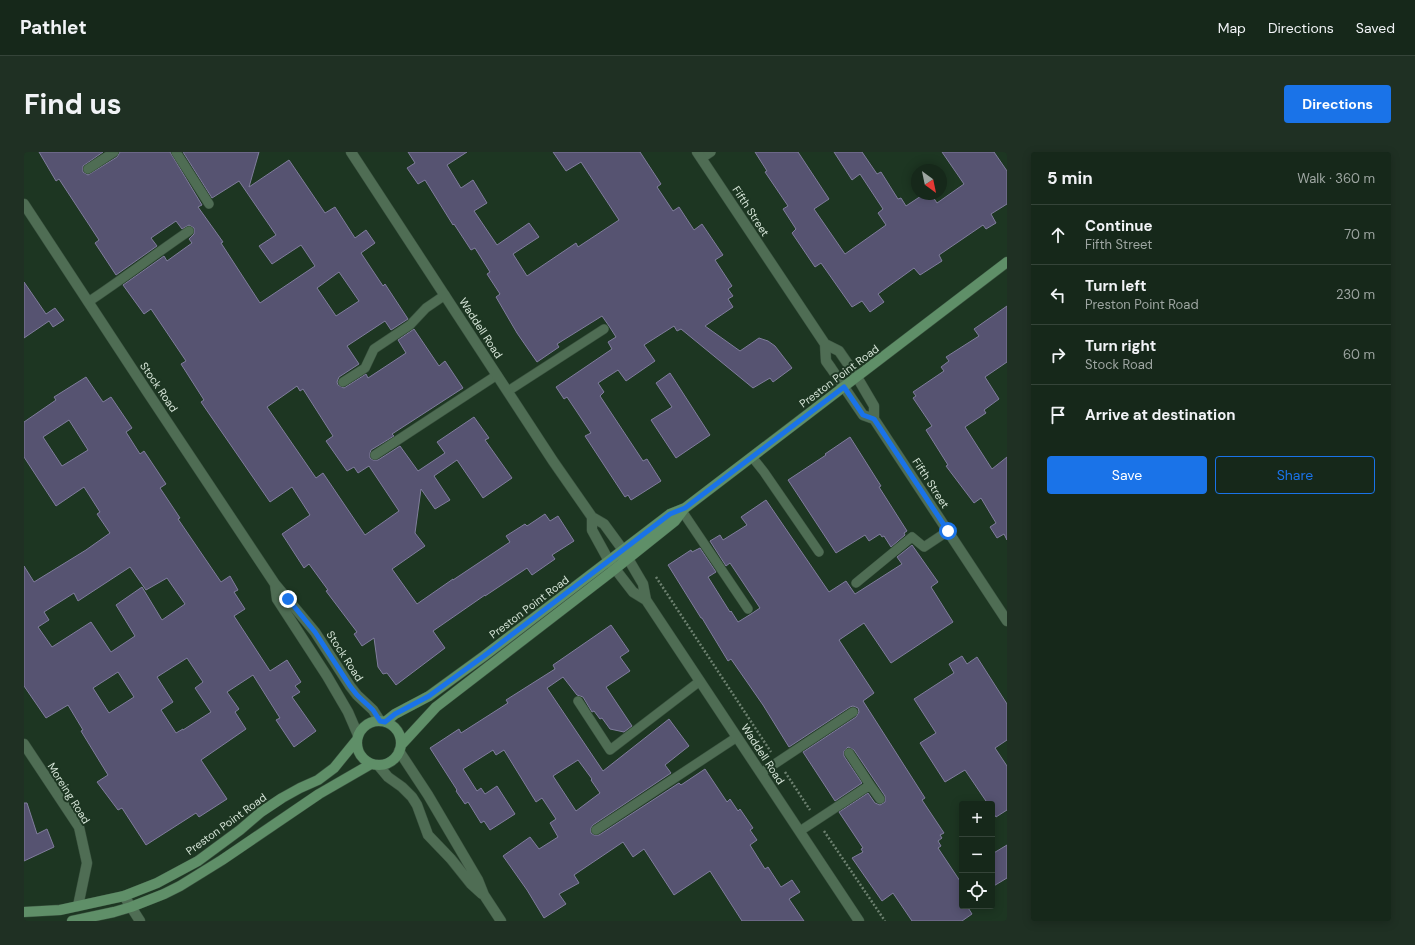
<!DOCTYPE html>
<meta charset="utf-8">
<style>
body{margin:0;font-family:"DM Sans",sans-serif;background:#1f3023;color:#f1f3f6}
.controls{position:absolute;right:12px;bottom:12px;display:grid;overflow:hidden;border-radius:4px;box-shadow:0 2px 10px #0003}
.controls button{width:36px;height:36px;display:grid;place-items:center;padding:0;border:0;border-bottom:1px solid #354439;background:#16281a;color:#f1f3f6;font:20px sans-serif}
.compass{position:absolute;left:887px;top:12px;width:36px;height:36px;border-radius:50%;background:#16281a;box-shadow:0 2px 10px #0003;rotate:147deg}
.stop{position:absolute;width:12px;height:12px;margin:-9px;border:3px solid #1a73e8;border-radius:50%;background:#fff}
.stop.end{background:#1a73e8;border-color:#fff;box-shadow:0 1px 4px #0008}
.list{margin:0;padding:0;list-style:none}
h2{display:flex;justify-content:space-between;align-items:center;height:52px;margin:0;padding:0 16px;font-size:17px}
h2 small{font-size:13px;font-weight:400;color:#9ea6a2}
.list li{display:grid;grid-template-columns:26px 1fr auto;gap:12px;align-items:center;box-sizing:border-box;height:60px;padding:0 16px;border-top:1px solid #354439}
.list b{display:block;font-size:15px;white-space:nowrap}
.list p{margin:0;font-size:13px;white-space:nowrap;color:#9ea6a2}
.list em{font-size:13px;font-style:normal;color:#9ea6a2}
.actions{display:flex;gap:8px;padding:12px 16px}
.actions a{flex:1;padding:9px 0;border:1px solid #1a73e8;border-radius:4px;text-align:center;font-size:14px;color:#1a73e8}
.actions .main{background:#1a73e8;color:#fff}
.icon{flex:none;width:22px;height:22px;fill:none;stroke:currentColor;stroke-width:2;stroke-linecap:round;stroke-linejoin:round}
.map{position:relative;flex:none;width:983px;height:769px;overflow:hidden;border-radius:4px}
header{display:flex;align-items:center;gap:24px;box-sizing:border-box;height:56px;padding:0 20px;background:#16281a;border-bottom:1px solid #354439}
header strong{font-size:19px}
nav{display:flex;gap:22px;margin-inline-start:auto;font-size:14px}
.intro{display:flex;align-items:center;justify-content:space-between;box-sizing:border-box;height:96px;padding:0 24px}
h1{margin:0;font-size:28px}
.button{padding:10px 18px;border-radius:4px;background:#1a73e8;color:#fff;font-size:14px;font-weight:700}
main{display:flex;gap:24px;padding:0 24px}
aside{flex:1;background:#16281a;border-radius:4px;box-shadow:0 2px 10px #0003}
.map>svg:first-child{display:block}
.building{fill:#565371;stroke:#807d9d;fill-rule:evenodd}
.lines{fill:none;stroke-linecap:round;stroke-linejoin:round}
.service-casing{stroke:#3a523f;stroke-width:10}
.minor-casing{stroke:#3a523f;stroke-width:11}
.tertiary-casing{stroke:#3a523f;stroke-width:11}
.secondary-casing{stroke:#3a523f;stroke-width:11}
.path{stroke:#6e8271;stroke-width:2.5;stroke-dasharray:2 2;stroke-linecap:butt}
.service{stroke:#4f6d54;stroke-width:9}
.minor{stroke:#4f6d54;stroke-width:10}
.tertiary{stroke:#4f6d54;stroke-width:10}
.secondary{stroke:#5f8f68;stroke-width:10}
.route{stroke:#1a73e8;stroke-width:5}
.labels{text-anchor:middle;stroke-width:4;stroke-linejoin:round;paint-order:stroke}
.street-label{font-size:11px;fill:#d5e4d7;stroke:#1d3622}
</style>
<header>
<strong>Pathlet</strong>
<nav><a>Map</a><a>Directions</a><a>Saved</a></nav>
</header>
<div class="intro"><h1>Find us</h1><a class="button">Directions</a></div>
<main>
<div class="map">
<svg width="983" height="769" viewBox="0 0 983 769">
<rect width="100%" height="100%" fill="#1d3622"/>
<!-- building -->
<path class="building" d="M15,0H79L59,14V20L64,23L93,5L96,0H146L178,53L174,55L199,90L197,91L236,151L291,114L277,93L248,112L235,94L252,83L215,29L188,46L159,0H235L225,35L265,8L301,61L311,55L331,86L342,78L351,91L337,101L359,134L361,132L384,167L367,178L361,169L323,194L335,212L315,225L313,230L314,233L320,236L342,222L344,226L382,201L374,188L390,177L415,214L421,209L439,236L368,282L370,284L347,298L346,301V306L349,308H354L376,294L394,319L421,301L413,290L450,265L465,286L461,288L488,326L459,346L433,308L410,324L426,348L411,357L397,337L391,381L401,394L368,417L393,452L429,427V428L486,390L482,384L501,372L503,374L521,362L526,369L534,364L550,389L528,403L531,407L508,423L503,416L461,444V443L409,479L421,496L372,533L363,521L359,522L354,515L350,486L338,494L330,482L333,480L302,439L304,438L285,412L280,416L258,382L286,363L268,335L246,350L177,250L180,248L157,212L162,209L127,157L120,162L99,133L140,104L143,109L168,91L165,87L170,82V76L165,73L158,77L152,69L127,86L133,94L92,123L71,91L75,88L35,27L32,29ZM315,120L335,149L312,164L293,136ZM273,234L276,239L279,237L309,284L302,289L323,319L330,315L334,321L345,314L375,359L341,383L299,321L292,326L243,255Z
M384,0H443L423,13L437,36L449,28L463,51L450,59L473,93L505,71L515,85L489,102L503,124L552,91L554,95L595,68L557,10L542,19L529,0H616L637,32L633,35L649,59L655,55L670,78L678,72L699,103L691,108L708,134L704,137L709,144L704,147L709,155L681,174L716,199L735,186L744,189L751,194L768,216L749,230L746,226L729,236L657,177L653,179L650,174L620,193L631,209L602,229L594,218L574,231L580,240L576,244L619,309L623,307L637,329L607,348L604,343L601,345L561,284L567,281L543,245L540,247L532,235L588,197L584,190L592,185L585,174L578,164L533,192L535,195L513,210L493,181L472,145L476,142L463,122L466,120L451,96L447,98L430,72L429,73L401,28L394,32L383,16L391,11Z
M731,0H774L805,47L790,57L821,102L862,73L854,61L859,57L836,22L828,28L810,0H838L853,22L857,20L874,47L877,46L882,54L900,42H907L913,51L940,32L918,0H970L983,19V52L967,62L972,71L962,77L959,73L915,103L918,109L896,123L890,116L854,142L860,150L846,160L838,149L828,155L797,111L791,115L768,81L772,77L759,57L764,54L741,20L743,19Z
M0,130L22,162L31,156L40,168L29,175L25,169L0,186Z
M983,154V210L961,225L975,247L960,258L962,261L941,275L968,317L983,305V388L980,382L973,386L966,375L972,371L957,346L950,351L922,314L924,313L902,278L908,274L889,246L892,244L889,240L920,219L917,215L925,209L922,205L955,184L950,177Z
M646,221L686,283L652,306L627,268L648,255L632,231Z
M62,225L79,250L87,245L108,276L102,280L116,302L120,299L142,332L136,336L156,366L154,367L197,430L206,424L214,438L210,440L221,457L210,464L246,519L263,508L277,530L271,534L276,540L268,545L292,579L270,595L252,568L256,566L229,523L203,540L215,557L211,560L222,577L177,608L203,647L175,665L172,661L122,693L98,656L94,658L73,630L84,623L57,579L59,578L44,553L22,566L0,534V414L10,430L62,398L86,381L73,362L76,360L60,335L32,354L0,305V270L32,248L30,245ZM45,268L64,298L38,314L19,285ZM106,415L122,438L143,426L161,452L138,468L118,435L92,453L111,484L87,500L67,470L28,495L14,475L25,468L20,460L50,441L54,449ZM163,506L179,530L171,536L187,560L159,578V577L152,581L137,558L149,550L133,525ZM94,520L110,545L85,561L69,536Z
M826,285L857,334L855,335L883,379L880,381L881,383L867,395L860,384L858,385L856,382L845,389L841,383L812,401L764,328L802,303L801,302Z
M742,348L805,440L822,429L831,442L878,412L873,405L888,393L914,430L907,435L929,470L867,511L840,471L815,488L850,541L839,549L901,646L898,648L920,681L916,683L918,686L914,689L917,694L914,696L938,732V754H943L948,762L938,769H888L869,741L858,749L828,706L839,700L837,697L839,696L815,660L844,641L851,651L856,653L861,650V644L830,598L824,595L820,599V604L838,631L811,649L779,600L832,565L835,560L834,556L829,554L826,555L765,595L739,553L707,507L704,509L678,466H677L644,413L667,398L668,400L676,396L692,420L684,425L706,460L707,459L714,470L727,462L736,456L706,411L702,414L686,389L696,383L699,388L723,373L717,365Z
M587,473L605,499L596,505L606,519L582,535L608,574L600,580L586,577L578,566L576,567L570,559L568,560L559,545L553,543L539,525L523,536L579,619L645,567L665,594L641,613L647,621L569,673L567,676V681L570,683H575L655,631L657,633L681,617L703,650L706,647L714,659L716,657L729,676L726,678L733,688L726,693L741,717L744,715L757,735L768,728L776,740L765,747L780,769H718L686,719L650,743L620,697L609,705L599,690L550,723L555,731L535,742L542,752L520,766L503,738L479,704L506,685L515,697L534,685L526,671L532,667L518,646L512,650L480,598L472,603L469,598L439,617L453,639L457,636L461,642L473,634L491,662L466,678L460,669L457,671L444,650L441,652L432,639L433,638L406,596L435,577L437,581L484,551L482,548L531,517L529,513ZM554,608L568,627L567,628L576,641L552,659L529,624Z
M938,504L943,512L953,505L983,552V588L971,596L983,614V658L972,665L968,659V652H964L941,618L921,630L896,591L912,581L890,547L930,521L925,512Z
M0,651H3L13,682L23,677L30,695L0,709Z
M983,693V726L968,735V702Z"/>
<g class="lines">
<defs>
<path id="service" d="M152,0L185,52
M678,6L687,0
M64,17L90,0
M64,150C99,127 131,102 165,79
M319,230L341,216L350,197L386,173L402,156L421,143
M484,239L580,177
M351,303L473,223
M728,305L740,320L795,400
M658,359L724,457
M832,431L888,385L900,395L924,379
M554,549L586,598L676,529
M737,621L829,560
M846,633L856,647
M572,678L713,585
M776,679L846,633L825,601"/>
<path id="minor" d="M327,0L529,309L568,365L580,372L599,398L619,432L622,448L835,769
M673,0L801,192L802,209L807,216L839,263L850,267
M801,192L815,199L833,225L850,254V267L983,469
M568,365V378L585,409L609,440L622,448
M0,592L55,675L63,711L54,754
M100,744L116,769"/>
<path id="tertiary" d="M0,52L124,241L251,432L291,480L326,534L333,543L349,558L356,569
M251,432L253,447L303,524L324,560L334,583
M375,599L404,643L454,728L460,743L477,769
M354,613L364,625L378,635L388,645L393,653L404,683L427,707L447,732L458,742"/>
<path id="secondary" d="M333 591a22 22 0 1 1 44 0a22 22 0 1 1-44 0Z
M361,570L371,562L405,544L460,504L646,362L661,356L983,110
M377,593L412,555L591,417L651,369L660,357
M0,760L36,758L100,744L133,731L174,709L216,678L237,660L258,646L276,636L294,628L310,616L332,589
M48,769L90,760L107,755L140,742L156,734L198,708L295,642L347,612"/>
</defs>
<!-- service casing -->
<use href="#service" class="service-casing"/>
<!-- minor casing -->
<use href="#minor" class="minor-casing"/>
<!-- tertiary casing -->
<use href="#tertiary" class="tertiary-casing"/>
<!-- secondary casing -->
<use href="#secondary" class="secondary-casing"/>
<!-- path -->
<path class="path" d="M632,425L747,600
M761,620L786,658
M800,679L861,769"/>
<!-- service -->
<use href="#service" class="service"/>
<!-- minor -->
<use href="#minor" class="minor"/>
<!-- tertiary -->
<use href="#tertiary" class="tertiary"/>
<!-- secondary -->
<use href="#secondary" class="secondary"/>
</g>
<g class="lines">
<!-- route -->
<path class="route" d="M264,447L291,480L326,534L333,543L349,558L356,569L361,570L371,562L405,544L460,504L646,362L661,356L820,235L839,263L850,267L924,379"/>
</g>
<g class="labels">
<!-- street labels -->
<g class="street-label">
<text transform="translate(727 59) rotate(57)" y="4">Fifth Street</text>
<text transform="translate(457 176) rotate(57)" y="4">Waddell Road</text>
<text transform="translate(815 224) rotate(-37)" y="4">Preston Point Road</text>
<text transform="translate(135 235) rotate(56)" y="4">Stock Road</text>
<text transform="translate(907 331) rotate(57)" y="4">Fifth Street</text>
<text transform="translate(505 455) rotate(-37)" y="4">Preston Point Road</text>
<text transform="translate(321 504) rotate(57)" y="4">Stock Road</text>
<text transform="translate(739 602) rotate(57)" y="4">Waddell Road</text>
<text transform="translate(45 641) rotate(58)" y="4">Moreing Road</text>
<text transform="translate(202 672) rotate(-36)" y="4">Preston Point Road</text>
</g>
</g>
</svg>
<div class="controls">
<button>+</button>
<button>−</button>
<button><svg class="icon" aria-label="locate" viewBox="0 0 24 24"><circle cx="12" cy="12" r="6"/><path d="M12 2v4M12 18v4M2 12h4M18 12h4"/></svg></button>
</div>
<svg class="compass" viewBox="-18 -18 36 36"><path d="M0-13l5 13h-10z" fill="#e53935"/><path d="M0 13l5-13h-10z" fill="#9ea6a2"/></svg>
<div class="stop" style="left:924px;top:379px"></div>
<div class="stop end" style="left:264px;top:447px"></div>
</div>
<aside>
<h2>5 min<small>Walk · 360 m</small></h2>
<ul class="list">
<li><svg class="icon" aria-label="ahead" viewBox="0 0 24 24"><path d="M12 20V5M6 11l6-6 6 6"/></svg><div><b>Continue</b><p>Fifth Street</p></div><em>70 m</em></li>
<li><svg class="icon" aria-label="left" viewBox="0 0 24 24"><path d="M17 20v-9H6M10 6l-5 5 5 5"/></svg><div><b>Turn left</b><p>Preston Point Road</p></div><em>230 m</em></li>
<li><svg class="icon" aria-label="right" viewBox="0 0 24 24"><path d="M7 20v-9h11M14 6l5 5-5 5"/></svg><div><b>Turn right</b><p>Stock Road</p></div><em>60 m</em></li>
<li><svg class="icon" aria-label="arrive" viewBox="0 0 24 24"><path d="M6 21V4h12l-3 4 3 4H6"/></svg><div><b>Arrive at destination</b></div></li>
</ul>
<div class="actions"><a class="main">Save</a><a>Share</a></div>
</aside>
</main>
